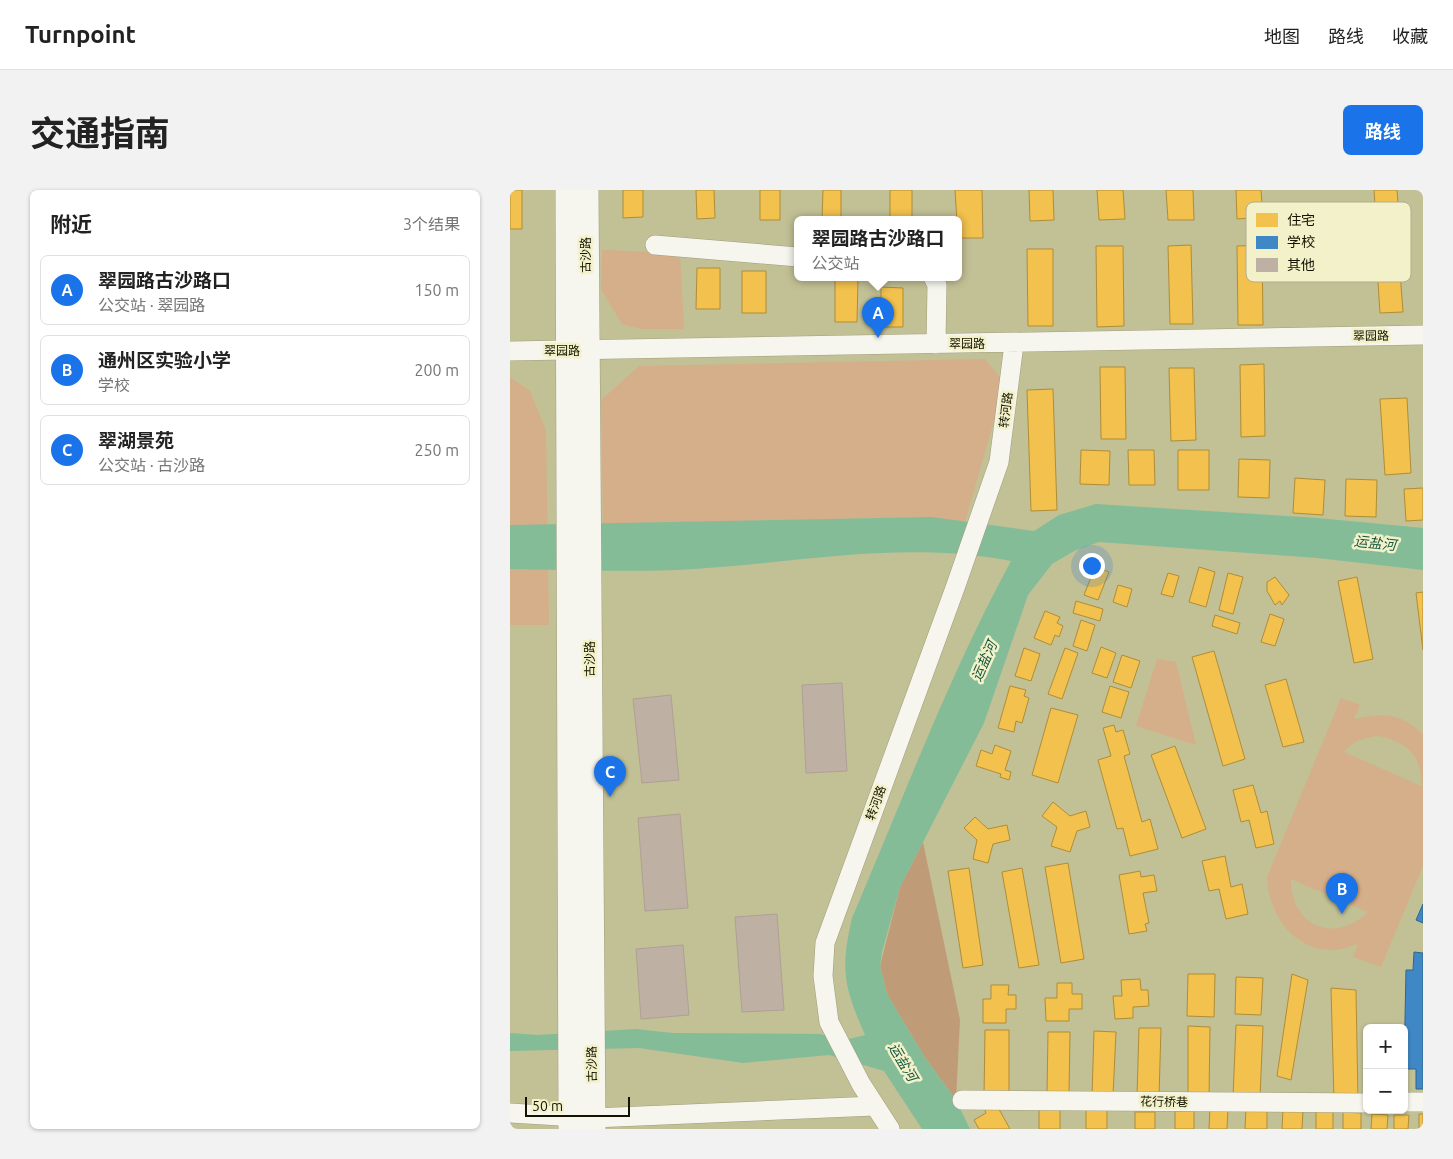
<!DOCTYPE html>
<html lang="zh">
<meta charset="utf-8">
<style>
body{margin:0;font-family:Ubuntu,"Noto Sans SC",sans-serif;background:#f2f2f2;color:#222}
.controls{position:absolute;right:15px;bottom:15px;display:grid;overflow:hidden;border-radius:8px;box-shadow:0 1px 4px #0004}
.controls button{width:45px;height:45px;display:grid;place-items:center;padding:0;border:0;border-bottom:1px solid #e0e0e0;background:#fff;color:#222;font:25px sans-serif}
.scale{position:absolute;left:15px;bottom:12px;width:105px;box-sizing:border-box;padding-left:5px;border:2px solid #141300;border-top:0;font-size:14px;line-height:18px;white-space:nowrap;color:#141300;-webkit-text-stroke:4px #f2f1ca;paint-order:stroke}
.you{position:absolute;left:581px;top:375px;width:18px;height:18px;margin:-12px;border:4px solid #fff;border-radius:50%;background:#1a73e8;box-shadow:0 0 0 8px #1a73e833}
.badge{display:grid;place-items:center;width:32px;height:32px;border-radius:50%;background:#1a73e8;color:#fff;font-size:16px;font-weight:700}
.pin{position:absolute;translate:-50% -41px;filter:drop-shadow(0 1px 2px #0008)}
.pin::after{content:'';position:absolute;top:26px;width:18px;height:15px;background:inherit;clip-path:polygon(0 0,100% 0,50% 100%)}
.popup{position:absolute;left:284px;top:26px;width:168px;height:65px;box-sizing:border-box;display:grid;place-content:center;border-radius:8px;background:#fff;filter:drop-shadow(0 1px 4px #0005);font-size:16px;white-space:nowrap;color:#767676}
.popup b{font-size:19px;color:#222}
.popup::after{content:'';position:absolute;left:50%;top:100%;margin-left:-10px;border:10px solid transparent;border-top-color:#fff}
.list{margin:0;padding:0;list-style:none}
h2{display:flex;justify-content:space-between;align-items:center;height:65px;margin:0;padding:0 20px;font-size:21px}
h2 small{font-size:16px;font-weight:400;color:#767676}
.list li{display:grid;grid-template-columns:32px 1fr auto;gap:15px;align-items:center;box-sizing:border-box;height:70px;margin:0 10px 10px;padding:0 10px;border:1px solid #e0e0e0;border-radius:8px}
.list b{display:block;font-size:19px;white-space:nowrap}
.list p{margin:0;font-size:16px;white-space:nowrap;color:#767676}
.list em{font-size:16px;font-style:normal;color:#767676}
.map{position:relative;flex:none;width:913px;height:939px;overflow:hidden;border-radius:8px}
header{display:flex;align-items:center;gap:30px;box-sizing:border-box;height:70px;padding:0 25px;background:#fff;border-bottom:1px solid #e0e0e0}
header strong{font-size:24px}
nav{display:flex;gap:28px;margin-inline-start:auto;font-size:18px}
.intro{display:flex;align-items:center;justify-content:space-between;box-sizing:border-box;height:120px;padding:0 30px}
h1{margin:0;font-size:35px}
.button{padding:12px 22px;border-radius:8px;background:#1a73e8;color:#fff;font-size:18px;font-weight:700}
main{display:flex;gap:30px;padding:0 30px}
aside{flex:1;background:#fff;border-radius:8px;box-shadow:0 1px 4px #0004}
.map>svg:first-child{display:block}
.green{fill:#d5af8a;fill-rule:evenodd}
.forest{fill:#c09b77}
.water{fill:#84bc98}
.homes{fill:#f2c14e;stroke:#af8d37}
.schools{fill:#3f88c5;stroke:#32658a}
.building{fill:#bfb0a4;stroke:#afa094}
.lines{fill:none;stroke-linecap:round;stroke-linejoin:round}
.minor-casing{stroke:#a09e7b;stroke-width:20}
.major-casing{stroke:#a09e7b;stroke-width:26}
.minor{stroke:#f6f6ef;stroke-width:19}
.major{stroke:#f6f6ef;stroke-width:25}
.labels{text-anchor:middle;stroke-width:5;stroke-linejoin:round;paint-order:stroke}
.street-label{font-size:12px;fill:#141300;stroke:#f2f1ca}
.water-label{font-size:14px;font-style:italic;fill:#185842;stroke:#f2f1ca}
.key{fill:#f2f1ca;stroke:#afae8d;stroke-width:1}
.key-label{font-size:14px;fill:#141300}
</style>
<header>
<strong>Turnpoint</strong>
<nav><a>地图</a><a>路线</a><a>收藏</a></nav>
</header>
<div class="intro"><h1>交通指南</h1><a class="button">路线</a></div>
<main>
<aside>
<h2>附近<small>3个结果</small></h2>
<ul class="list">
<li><span class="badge">A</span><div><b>翠园路古沙路口</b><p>公交站 · 翠园路</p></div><em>150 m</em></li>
<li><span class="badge">B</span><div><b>通州区实验小学</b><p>学校</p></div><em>200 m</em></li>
<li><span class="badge">C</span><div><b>翠湖景苑</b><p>公交站 · 古沙路</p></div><em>250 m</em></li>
</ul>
</aside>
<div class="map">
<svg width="913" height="939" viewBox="0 0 913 939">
<rect width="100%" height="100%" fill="#c2c095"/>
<!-- green -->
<path class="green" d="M92,60L170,63L174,139H131L112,134L91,99Z
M475,169L490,187L486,224L455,332L422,327L93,334L91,210L129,176Z
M0,187L20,201L36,240L39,435H0Z
M647,469L666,472L686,555L626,536Z
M831,508L850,515L844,529C873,523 889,522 913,544V676L871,777L843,767L848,754C839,757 828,761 818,760C781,758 758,721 757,687ZM868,546C896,551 913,566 911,596L834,562C843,551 853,548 868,546ZM781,689L858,722C825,755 780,736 781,689Z"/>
<!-- forest -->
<path class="forest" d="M413,652L450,830L446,910L414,866L377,804L370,776L390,697Z"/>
<!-- water -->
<path class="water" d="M586,314L808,328L913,338V380L807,368L589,352L564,361L542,374L518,405L474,533L390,697L372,762L370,776L377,804L414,866L446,910L460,939H412L374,881L319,865L233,873L129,858L0,861V843L28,845L126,839L163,843L310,844L335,850L355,845C334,796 330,781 342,728C393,609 439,485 501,371C390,349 278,375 166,380C111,382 55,380 0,379V335L422,327L524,341L549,325Z"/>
<!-- homes -->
<path class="homes" d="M0,0H12V39H0Z
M113,0H133V27L113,28Z
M186,0H204L205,28L187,29Z
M250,0H270V30H250Z
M313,0H331V29H312Z
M380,0H402V29H380Z
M445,0H472L473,48H448Z
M519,0H543L544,30L520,31Z
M587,0H613L615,29L589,30Z
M656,0H683L684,30H658Z
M726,0H751L753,27L727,29Z
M864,0H887L888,13L865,15Z
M887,43L893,122L870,123L865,45Z
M681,55L683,134H660L658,56Z
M752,55L753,135H728L727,56Z
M586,56H613L614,136L587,137Z
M517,59H543V136H518Z
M187,78H210V119H186Z
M232,81H256V123H232Z
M325,90H348L347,132H325Z
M371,97L393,98V137H371Z
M754,174L755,246L731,247L730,175Z
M590,177H615L616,249H591Z
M659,178H684L686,250L661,251Z
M543,199L547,320L521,321L517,200Z
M897,208L901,283L875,285L870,209Z
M571,260L600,261L599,295L570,294Z
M618,260H644L645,295H619Z
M668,260H699V300H668Z
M729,269L760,270L759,308L728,307Z
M785,288L815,290L813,325L783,323Z
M836,289L867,290L866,327L835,326Z
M913,298V330L896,331L894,299Z
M585,377L599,382L588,410L574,405Z
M689,377L705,382L696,417L679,412Z
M658,383L669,386L663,407L651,404Z
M718,383L733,387L723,424L709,420Z
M765,387L779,405L772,415L770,411L765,415L757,401V392Z
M847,387L863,469L844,473L828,391Z
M608,395L622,399L617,417L603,412Z
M913,402V460L906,403Z
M566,411L593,419L590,431L563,423Z
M535,421L550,427L547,433L553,436L549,447L545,445L541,455L524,448Z
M760,424L774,429L765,456L751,452Z
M705,425L730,433L727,444L702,436Z
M571,430L585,435L577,461L563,456Z
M591,457L606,463L597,488L582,483Z
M514,458L530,464L521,491L505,486Z
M555,458L568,463L552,509L538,504Z
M704,461L735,569L713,576L682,467Z
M612,465L630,471L621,498L603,492Z
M776,489L794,552L773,557L755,495Z
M500,496L516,500L514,506L519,508L512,533L506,531L504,542L488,538Z
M600,496L619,502L611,528L592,522Z
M541,518L568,525L548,593L522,585Z
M604,535L606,542L613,540L620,564L614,566L632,632L640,629L648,659L620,666L613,638L607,639L588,570L601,566L593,538Z
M485,555L501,561L495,580L501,582L499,590L490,587L491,584L466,576L471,560L482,564Z
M665,556L696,639L672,648L641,565Z
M743,595L751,623L757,621L764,654L746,658L739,630L731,632L723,600Z
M543,612L560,626L576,621L580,637L567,641L560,662L541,656L547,637L532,626Z
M465,627L478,639L497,635L500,650L483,654L478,673L463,669L467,650L454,638Z
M715,666L721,697L732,694L738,724L716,729L709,699L699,701L692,671Z
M558,673L574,769L551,773L535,677Z
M459,678L473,775L453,778L438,681Z
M512,678L529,775L509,778L492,682Z
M630,681L631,687L644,685L647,701L633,703L639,733L635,734L637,741L619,744L609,685Z
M678,784H705L704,827L677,826Z
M782,784L798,790L781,890L767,886Z
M726,787L753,788L751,825L725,824Z
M630,789L631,800H638L639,816L623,817V828L605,829L603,806H612L611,790Z
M547,793H562V804H572V819H559V831H536L535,808H547Z
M481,795H499L498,805H506V819H496V833H473V809H481Z
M821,798L846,800L848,910H824Z
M726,835L753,836L750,908L723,907Z
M678,836L700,837L699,908H678Z
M629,838H651L649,907L627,906Z
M475,840H499V907H474Z
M584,841L606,842L603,906L582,905Z
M538,842H560L559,904L537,903Z
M485,912L500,939H469L464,930L476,923L474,918Z
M700,917H718L717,939H699Z
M529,918H550V939H529Z
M736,918L757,919V939H735Z
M576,919H597V939H576Z
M773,919L793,920L792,939H772Z
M665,921H684V939H665Z
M806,921H823V939H806Z
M625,922H645V939H625Z
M833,922L851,923V939H833Z
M862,924L878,925L877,939H861Z
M909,924H913V939H909Z
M884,925H899L898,939H884Z"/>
<!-- schools -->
<path class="schools" d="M913,714V733L906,730Z
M904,762L913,763V899H906V879H894L896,780H903Z"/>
<!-- building -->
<path class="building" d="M332,493L337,581L296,583L292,495Z
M161,505L169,590L132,593L123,509Z
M170,624L178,718L135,721L128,628Z
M267,724L274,820L232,822L225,727Z
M173,755L179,825L131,829L126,759Z"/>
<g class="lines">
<defs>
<path id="minor" d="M145,55L288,67
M423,87L427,95L426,154
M0,161L913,145
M452,910L857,913
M894,912H913
M0,923L83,928L365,916
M380,939L351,894L319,832L313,786L315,753L445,398L489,272L504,154"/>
<path id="major" d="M58,0L61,939
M76,0L83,939"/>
</defs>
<!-- minor casing -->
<use href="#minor" class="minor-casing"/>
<!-- major casing -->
<use href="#major" class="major-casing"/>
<!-- minor -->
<use href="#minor" class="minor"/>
<!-- major -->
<use href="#major" class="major"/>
</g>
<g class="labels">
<!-- street labels -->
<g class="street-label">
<text transform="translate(76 65) rotate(-90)" y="4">古沙路</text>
<text transform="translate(861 146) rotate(-1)" y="4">翠园路</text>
<text x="457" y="158">翠园路</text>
<text x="52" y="165">翠园路</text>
<text transform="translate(496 220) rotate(-83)" y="4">转河路</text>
<text transform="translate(80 469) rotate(-90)" y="4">古沙路</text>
<text transform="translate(366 613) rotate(-70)" y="4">转河路</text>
<text transform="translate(82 874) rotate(-91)" y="4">古沙路</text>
<text transform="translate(654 912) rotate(1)" y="4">花行桥巷</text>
</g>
<!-- water labels -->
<g class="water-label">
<text transform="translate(865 353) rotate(6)" y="5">运盐河</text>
<text transform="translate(474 471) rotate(-66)" y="5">运盐河</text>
<text transform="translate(393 872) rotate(59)" y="5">运盐河</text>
</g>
</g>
<!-- legend -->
<rect x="736" y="12" width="165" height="80" rx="8" class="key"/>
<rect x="746" y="23" width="22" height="14" fill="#f2c14e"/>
<rect x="746" y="46" width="22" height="13" fill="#3f88c5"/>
<rect x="746" y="68" width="22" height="14" fill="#bfb0a4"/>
<g class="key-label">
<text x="777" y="35">住宅</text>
<text x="777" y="57">学校</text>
<text x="777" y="80">其他</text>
</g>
</svg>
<div class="controls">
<button>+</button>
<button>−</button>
</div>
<div class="scale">50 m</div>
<div class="you"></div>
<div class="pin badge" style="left:368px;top:148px">A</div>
<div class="popup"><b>翠园路古沙路口</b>公交站</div>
<div class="pin badge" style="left:832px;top:724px">B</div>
<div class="pin badge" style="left:100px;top:607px">C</div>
</div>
</main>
